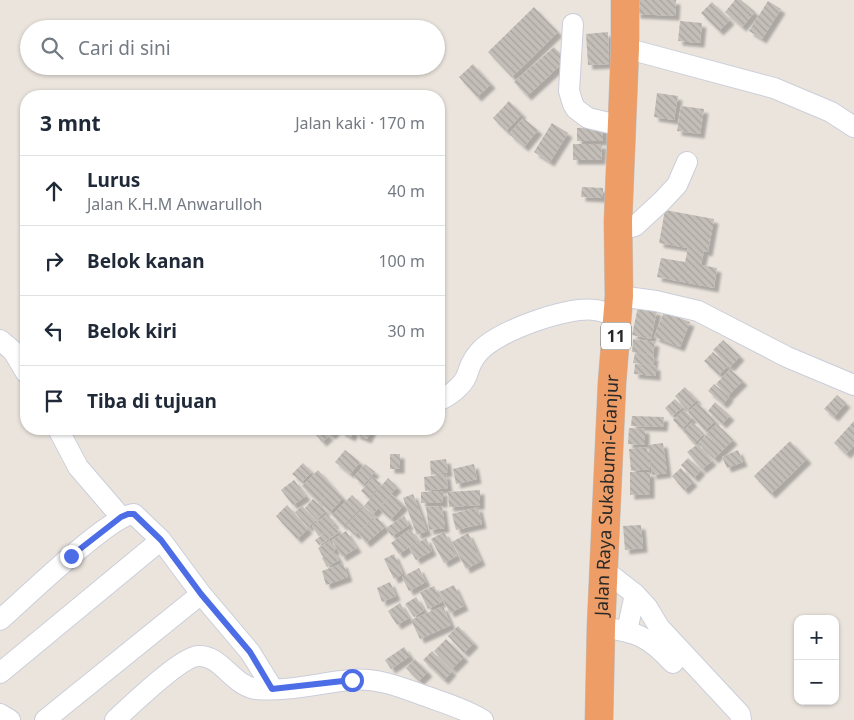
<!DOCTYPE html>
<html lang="id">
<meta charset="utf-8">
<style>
body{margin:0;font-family:"Noto Sans",sans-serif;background:#f2f2f3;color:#1f2937}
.controls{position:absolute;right:15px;bottom:15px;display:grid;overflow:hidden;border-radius:10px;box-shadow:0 1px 4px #0004}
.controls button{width:45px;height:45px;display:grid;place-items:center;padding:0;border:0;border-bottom:1px solid #e0e1e3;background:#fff;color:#1f2937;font:25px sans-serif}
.stop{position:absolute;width:15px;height:15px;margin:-11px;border:4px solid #4d6de7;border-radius:50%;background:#fff}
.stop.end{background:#4d6de7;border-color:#fff;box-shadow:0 1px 5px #0008}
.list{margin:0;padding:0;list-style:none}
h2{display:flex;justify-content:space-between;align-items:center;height:65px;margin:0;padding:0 20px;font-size:21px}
h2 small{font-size:16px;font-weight:400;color:#747a83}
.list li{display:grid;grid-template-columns:32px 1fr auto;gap:15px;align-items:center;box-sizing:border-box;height:70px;padding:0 20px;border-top:1px solid #e0e1e3}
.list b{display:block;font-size:19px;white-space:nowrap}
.list p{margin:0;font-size:16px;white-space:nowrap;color:#747a83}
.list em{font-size:16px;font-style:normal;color:#747a83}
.icon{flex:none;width:28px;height:28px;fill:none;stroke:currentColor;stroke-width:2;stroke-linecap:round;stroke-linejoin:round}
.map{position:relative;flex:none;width:854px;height:720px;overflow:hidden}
.search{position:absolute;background:#fff;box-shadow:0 1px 4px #0004;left:20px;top:20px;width:425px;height:55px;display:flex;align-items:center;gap:12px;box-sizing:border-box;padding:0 18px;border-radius:28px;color:#747a83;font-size:19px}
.panel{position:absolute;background:#fff;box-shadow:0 1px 4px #0004;left:20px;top:90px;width:425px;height:345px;border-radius:20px}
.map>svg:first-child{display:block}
.building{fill:url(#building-back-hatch);filter:url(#shadow)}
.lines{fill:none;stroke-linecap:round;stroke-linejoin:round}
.minor-casing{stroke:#cbceda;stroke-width:22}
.highway-casing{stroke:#c3c3c3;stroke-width:29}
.minor{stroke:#fff;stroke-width:20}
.highway{stroke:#ed9d65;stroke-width:28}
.route{stroke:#4d6de7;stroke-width:6}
.labels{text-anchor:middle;stroke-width:4;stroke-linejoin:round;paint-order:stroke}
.shield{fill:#fff;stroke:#696969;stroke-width:1}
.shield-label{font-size:16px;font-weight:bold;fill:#292929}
.street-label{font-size:18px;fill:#292929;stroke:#fff}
</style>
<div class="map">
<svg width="854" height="720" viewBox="0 0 854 720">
<defs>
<pattern id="building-back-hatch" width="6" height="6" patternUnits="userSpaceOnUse" patternTransform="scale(1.25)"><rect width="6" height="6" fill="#c3beb8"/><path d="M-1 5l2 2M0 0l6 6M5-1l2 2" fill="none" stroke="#a8a39e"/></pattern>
<filter id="shadow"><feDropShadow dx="4.5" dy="4.5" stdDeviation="1" flood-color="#0004"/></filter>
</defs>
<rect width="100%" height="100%" fill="#eae4dd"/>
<!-- building -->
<path class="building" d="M637,0H676L675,16L636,14Z
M735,0H741L755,12L742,27L725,12Z
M768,1L781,9L762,39L749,31Z
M712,2L730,20L719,31L701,13Z
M534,7L558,32L512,77L488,52Z
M680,21L702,23L700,43L678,41Z
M608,32L609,64L588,65L586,34Z
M554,47L566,60L527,96L514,82Z
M473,64L491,84L477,97L459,77Z
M657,93L678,96L674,120L654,117Z
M509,101L522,114L506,131L493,118Z
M681,106L704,109L700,134L677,131Z
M523,118L538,130L524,147L509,134Z
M552,123L568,133L550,162L534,152Z
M603,127V141H577V128Z
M573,144H602L601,160H573Z
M582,187L603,188V198L581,197Z
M665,210L714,219L708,252L704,251L701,265L717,268L714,288L657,277L661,258L685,262L688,248L659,243Z
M638,307L657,311L651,339L632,335Z
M664,312L690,322L680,347L654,337Z
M633,339L655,342L653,355L632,352Z
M723,340L740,356L730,367L713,350Z
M713,352L728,366L719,375L704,361Z
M635,353L654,356L653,365L633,363Z
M635,364L656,366V376L634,374Z
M730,369L743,381L728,396L716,384Z
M714,384L729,397L723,404L708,391Z
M685,387L697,400L687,410L675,396Z
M837,395L846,403L834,417L824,409Z
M675,399L683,407L672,416L665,408Z
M715,402L730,416L722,424L708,411Z
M698,403L715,421L705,431L688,412Z
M684,410L692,418L682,429L673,420Z
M632,416L664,417L663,427L631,426Z
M854,421V446L846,454L834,443Z
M692,422L704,434L694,444L683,431Z
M717,424L733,440L714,459L698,443L706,435L718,446L706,434Z
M629,428L645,429V445L628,444Z
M322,429L329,436L322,442L316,435Z
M323,429H337L331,435Z
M341,429H355L351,437L340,431Z
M357,429H372L367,439L355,434Z
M790,441L807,459L771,494L754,476Z
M663,443L667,473L652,475L648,445Z
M698,444L712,461L702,469L687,452Z
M647,447L650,469L631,471L629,449Z
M345,450L360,462L350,474L335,462Z
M738,450L743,462L727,468L722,457Z
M390,454H400V469H390Z
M688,458L701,470L694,478L681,465Z
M446,459L448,472L431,475L430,461Z
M303,463L312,472L302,482L292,474Z
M365,464L375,472L363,485L354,477Z
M474,464L477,479L456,484L453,469Z
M681,468L693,482L684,490L672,476Z
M318,470L343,498L330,512L320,503L332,490L319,503L302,486Z
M630,472H650V494L630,495Z
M446,474L448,488L425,491L424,477Z
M373,477L381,484L369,498L361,491Z
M388,478L397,487L373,514L364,506Z
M294,480L306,496L293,505L281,490Z
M480,490V505L449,507L448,492Z
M443,491V503H421V492Z
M392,494L404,505L391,519L379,509Z
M413,494L427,531L417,535L403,498Z
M352,495L363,506L343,526L332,515Z
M313,499L326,511L317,519L305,508Z
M287,505L308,529L297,539L276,516Z
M302,506L316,520L308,527L295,512Z
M442,506L445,528L429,530L426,507Z
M364,507L374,517L355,535L345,526Z
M478,507L482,524L456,530L452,514Z
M327,514L335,524L319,536L312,526Z
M404,516L409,525L392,536L386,528Z
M377,517L385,527L366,543L358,533Z
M641,525L643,548L625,550L623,526Z
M335,526L339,532L319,545L315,540Z
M410,529L418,541L399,554L391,543Z
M346,531L357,548L342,557L332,540Z
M444,532L457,556L444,563L431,539Z
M468,533L481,561L466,569L452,542Z
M426,538L432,551L416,560L409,548Z
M331,540L336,549L323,557L318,548Z
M334,551L339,560L327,567L322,558Z
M394,554L403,574L394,579L384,559Z
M343,563L348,577L326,585L322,571Z
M419,568L426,582L409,591L402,577Z
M390,582L396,596L382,602L377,588Z
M454,585L464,606L450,613L439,592Z
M434,586L442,602L428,609L420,592Z
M416,597L424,610L414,617L405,604Z
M400,603L409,618L397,625L388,611Z
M443,606L451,625L420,639L411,620Z
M458,626L474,643L464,653L448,636Z
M446,639L464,657L452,669L434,651Z
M404,647L410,656L391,669L385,660Z
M432,651L452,671L444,680L423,660Z
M415,659L428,672L419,681L406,668Z"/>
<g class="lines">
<defs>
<path id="minor" d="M573,24L569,91L573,104L576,109L588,118L622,126
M625,48L774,88L831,112L854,127
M618,231L635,226L662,201L677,185L687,162
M619,296L656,301L698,311L787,357L854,385
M0,340L13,351L26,373
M439,400C448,397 463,386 467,375C470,366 472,360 479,352C497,331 568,306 595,310C603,311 610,314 617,316
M58,429L78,467L121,517
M604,570L635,594L647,607L659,627L740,714L741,720
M0,620C23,600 110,515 134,514L161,540L201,594L250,652L273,689
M601,627C637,632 648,636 673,663
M627,631L635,594
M0,673L161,540
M0,714L10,720
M45,720L201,594
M115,720C129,707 181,657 198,656C220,654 233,686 256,689C287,692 319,683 350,680C379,677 405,689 431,698C448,704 467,710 483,720"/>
<g id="highway">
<path id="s1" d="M599,720L601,627L612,383L619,296L618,221L625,48V0"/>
</g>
</defs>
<!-- minor casing -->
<use href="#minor" class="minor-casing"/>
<!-- highway casing -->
<use href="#highway" class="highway-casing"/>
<!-- minor -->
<use href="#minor" class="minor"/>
<!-- highway -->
<use href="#highway" class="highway"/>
</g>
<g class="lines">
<!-- route -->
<path class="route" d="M71,556L121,517L128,514H134L161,540L201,594L250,652L272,689L352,680"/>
</g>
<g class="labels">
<!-- shield labels -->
<rect class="shield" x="601" y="322.5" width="30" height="27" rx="4"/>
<g class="shield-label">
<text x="616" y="342">11</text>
</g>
<!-- street labels -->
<g class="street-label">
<text dy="6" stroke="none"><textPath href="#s1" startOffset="225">Jalan Raya Sukabumi-Cianjur</textPath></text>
</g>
</g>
</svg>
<div class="controls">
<button>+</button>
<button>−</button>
</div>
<div class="stop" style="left:352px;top:680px"></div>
<div class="stop end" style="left:71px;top:556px"></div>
<div class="search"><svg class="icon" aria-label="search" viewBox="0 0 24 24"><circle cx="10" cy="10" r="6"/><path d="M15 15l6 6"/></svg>Cari di sini</div>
<section class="panel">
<h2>3 mnt<small>Jalan kaki · 170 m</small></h2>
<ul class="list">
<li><svg class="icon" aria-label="ahead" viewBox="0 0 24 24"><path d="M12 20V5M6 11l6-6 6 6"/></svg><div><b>Lurus</b><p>Jalan K.H.M Anwarulloh</p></div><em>40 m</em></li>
<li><svg class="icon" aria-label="right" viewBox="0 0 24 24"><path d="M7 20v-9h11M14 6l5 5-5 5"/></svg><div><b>Belok kanan</b></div><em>100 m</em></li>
<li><svg class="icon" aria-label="left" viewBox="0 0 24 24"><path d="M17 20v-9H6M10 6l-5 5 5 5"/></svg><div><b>Belok kiri</b></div><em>30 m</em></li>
<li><svg class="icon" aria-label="arrive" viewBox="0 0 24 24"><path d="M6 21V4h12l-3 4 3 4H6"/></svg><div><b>Tiba di tujuan</b></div></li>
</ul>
</section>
</div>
